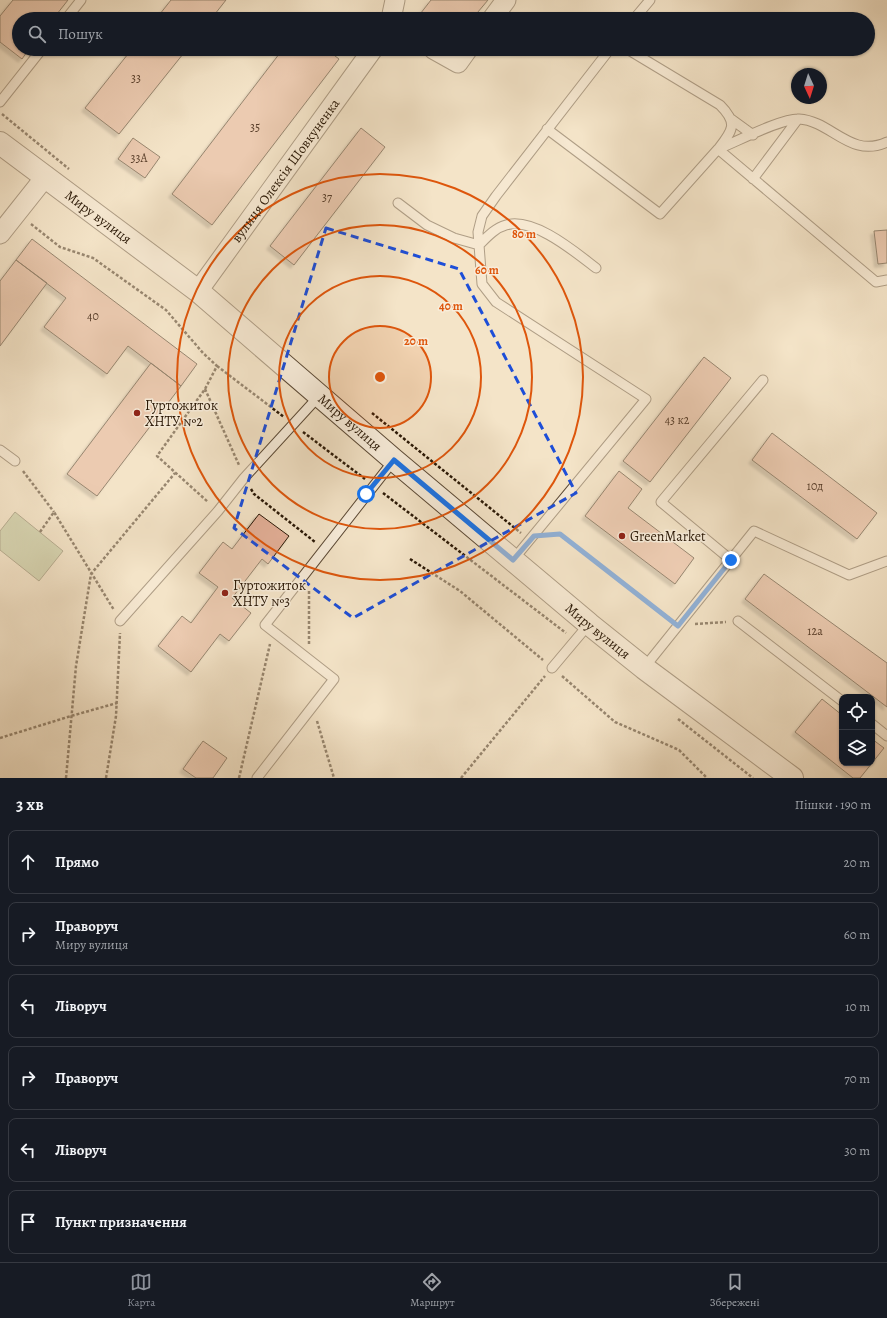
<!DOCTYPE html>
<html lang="uk">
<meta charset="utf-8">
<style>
body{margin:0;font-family:Alegreya,serif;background:#242831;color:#f1f3f6}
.controls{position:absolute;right:12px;bottom:12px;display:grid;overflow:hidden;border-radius:8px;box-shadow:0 1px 3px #0004}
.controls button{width:36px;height:36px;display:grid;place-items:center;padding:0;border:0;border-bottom:1px solid #363941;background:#171b24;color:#f1f3f6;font:20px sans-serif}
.compass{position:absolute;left:791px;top:68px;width:36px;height:36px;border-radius:50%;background:#171b24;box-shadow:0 1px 3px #0004;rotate:176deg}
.stop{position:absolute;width:12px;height:12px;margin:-9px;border:3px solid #1a73e8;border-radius:50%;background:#fff}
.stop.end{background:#1a73e8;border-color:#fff;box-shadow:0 1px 4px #0008}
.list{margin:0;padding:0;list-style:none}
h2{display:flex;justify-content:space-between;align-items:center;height:52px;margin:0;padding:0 16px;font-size:17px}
h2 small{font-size:13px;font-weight:400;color:#9ea1a6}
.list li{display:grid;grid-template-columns:26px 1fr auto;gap:12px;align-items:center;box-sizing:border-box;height:64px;margin:0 8px 8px;padding:0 8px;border:1px solid #363941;border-radius:8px}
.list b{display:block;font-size:15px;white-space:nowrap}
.list p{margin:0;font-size:13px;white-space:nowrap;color:#9ea1a6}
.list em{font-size:13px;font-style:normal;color:#9ea1a6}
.icon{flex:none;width:22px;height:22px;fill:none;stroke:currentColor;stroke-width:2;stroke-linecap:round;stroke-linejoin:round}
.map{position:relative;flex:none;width:887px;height:778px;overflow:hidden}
.search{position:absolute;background:#171b24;box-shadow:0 1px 3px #0004;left:12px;right:12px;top:12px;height:44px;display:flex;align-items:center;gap:10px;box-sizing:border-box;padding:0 14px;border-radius:22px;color:#9ea1a6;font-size:15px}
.sheet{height:484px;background:#171b24}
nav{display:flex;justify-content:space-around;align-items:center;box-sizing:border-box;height:56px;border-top:1px solid #363941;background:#171b24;font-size:11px;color:#9ea1a6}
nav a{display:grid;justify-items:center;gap:2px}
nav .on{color:#8c9099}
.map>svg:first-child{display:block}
.green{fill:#b6c59a;stroke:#706e50}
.building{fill:#e2ae96;stroke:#291705;filter:url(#shadow)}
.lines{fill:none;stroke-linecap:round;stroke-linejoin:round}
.service-casing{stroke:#5c4a36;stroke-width:11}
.minor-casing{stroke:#5c4a36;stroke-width:21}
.tertiary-casing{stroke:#5c4a36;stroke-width:24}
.path{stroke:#291705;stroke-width:2.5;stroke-dasharray:3 2;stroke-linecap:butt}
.service{stroke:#f8eddb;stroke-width:9}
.minor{stroke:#f8eddb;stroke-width:19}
.tertiary{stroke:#f8eddb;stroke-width:22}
.route{stroke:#1a73e8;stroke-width:5}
.marked{fill:none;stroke:#1d4ed8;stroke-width:3;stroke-dasharray:8 5;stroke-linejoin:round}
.ring{fill:none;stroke:#de560c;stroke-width:2}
.poi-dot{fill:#8f2418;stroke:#f8eddb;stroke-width:1.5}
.labels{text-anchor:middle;stroke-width:3;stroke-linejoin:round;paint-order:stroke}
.number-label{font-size:12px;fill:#573d29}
.street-label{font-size:14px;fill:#291705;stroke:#f8eddb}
.poi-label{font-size:14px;fill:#291705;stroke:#f8eddb;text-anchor:start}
.centre{fill:#de560c;stroke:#f8eddb;stroke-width:2}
.ring-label{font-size:12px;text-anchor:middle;font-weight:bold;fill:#de560c;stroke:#f8eddb;stroke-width:3;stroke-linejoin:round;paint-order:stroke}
</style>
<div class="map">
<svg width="887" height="778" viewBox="0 0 887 778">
<defs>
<filter id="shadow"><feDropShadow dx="-3.5" dy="3.5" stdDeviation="1" flood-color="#0004"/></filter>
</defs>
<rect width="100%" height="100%" fill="#f4e4c8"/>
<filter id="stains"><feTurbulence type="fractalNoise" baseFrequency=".005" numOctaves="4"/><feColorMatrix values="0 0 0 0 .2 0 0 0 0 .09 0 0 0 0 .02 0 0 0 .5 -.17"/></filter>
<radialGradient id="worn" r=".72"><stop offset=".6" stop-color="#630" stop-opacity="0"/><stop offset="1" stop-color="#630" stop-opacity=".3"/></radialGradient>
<!-- green -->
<path class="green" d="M15,512L63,551L39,581L0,550V531Z"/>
<!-- building -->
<path class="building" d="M13,0H68L53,19H19V49H29L22,59L0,42V16Z
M171,0H226L211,19H156Z
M431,0H488L472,19H418L417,18Z
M132,49H187L119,134L85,108Z
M283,49H326L339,59L212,225L172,194Z
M361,128L385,147L294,265L270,246Z
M133,138L160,157L145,178L118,159Z
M887,230V263L878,264L874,231Z
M32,239L197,364L181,386L128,346L107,374L44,327L66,298L16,260Z
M16,260L47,283L0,346V281Z
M704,357L731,378L650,482L623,461Z
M151,363L181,386L97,496L67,474Z
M772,433L877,513L857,539L752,460Z
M619,471L642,489L628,508L694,558L675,584L585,516Z
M259,514L289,536L268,564L262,559L232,598L251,613L229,641L220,634L191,672L158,646L182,616L191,623L218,587L199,573L223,542L232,549Z
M764,574L887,663V707L745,599Z
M822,699L842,715V763H872L860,778H853L795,732Z
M872,739L884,748L872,763Z
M203,741L227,758L213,778H196L183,769Z"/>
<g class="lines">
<defs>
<path id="service" d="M66,19L81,0
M634,19L650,0
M627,49L720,105C738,123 733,130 719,148
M0,102L42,49
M731,119L753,135
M547,129L660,214L718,149L876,282L887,280
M718,149C736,142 782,118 799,119C832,121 850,159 887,142
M753,179L798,119
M398,203L427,225L454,238L479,245C487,237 495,228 506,225C534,217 575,252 596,268
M0,450L15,461
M513,560L646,399L496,302L482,284L478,232L482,216L496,196L610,49
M731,560L661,502L763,380
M120,621L218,511L244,478L319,396
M738,621L842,701
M552,668L589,624
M644,668L754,531L849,575L887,561
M872,724L887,736
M257,778L334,679L265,625L394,460"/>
<g id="minor">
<path d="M391,19L395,0"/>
<path d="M492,19L506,0"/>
<path d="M433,49L458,63L468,49"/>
<path d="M0,234L46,176"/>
<path id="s1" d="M198,291L373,49"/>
</g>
<g id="tertiary">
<path id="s2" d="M0,143L198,291L394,460L589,624L644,668L792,778"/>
</g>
</defs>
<!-- service casing -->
<use href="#service" class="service-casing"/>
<!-- minor casing -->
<use href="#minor" class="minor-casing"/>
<!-- tertiary casing -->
<use href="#tertiary" class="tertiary-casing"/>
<!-- path -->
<path class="path" d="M2,114L69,169
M31,224L60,247L93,258L166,310L203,353L217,366L205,389L157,456L208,502
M217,366L284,417
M205,389L239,465
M372,413L521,533
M303,432L365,479
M23,471L54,512
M251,489L254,494L315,542
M383,493L566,633
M40,532L54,512L114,610
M551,535L560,534L669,618
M410,559L460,591L543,660
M309,591V644
M695,624L726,622
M562,676L615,722L679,750L707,778
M678,719L753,778
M317,721L334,778
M0,738L71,716L117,703
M66,778L76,666L91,574L175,473
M106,778L116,716L120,633
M239,778L270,644
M461,778L545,676"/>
<!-- service -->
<use href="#service" class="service"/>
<!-- minor -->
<use href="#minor" class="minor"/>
<!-- tertiary -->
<use href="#tertiary" class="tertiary"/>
</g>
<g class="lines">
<!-- route -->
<path class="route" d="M366,494L394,460L513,560L534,536L560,534L678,626L731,560"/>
</g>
<!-- marked area -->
<path d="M0 0H887V778H0ZM326,228L459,269L576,493L353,618L234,528Z" fill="#f4e4c8" fill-opacity=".55" fill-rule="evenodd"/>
<path class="marked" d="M326,228L459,269L576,493L353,618L234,528Z"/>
<!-- distance rings -->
<circle cx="380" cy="377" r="51" fill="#de560c" fill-opacity=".12"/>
<g class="ring">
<circle cx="380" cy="377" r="51"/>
<circle cx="380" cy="377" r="101"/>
<circle cx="380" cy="377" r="152"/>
<circle cx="380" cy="377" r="203"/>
</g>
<!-- markers -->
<g class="poi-dot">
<circle cx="137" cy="413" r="4"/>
<circle cx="622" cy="536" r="4"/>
<circle cx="225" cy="593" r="4"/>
</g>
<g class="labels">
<!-- number labels -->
<g class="number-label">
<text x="136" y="82">33</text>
<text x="255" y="131">35</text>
<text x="139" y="162">33А</text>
<text x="327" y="201">37</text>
<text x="93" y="320">40</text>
<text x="677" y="424">43 к2</text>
<text x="815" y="490">10д</text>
<text x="815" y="635">12а</text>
</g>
<!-- street labels -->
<g class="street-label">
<text dy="5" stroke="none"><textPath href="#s1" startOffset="149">вулиця Олексія Шовкуненка</textPath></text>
<text dy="5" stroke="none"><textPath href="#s2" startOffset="123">Миру вулиця</textPath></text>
<text dy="5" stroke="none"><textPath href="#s2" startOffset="448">Миру вулиця</textPath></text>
<text dy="5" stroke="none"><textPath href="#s2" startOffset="772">Миру вулиця</textPath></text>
</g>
<!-- poi labels -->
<g class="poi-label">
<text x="145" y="410">Гуртожиток<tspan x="145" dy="16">ХНТУ №2</tspan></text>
<text x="630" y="541">GreenMarket</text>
<text x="233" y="590">Гуртожиток<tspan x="233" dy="16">ХНТУ №3</tspan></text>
</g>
</g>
<circle cx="380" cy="377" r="6" class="centre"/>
<g class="ring-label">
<text x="524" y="238">80 m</text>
<text x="487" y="274">60 m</text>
<text x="451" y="310">40 m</text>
<text x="416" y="345">20 m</text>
</g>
<rect width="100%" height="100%" filter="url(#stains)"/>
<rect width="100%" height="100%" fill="url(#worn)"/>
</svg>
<div class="controls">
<button><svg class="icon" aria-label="locate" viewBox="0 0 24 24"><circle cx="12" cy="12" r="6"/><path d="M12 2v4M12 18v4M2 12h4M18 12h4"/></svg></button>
<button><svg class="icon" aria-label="layers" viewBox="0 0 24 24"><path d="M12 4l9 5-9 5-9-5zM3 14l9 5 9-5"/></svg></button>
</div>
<svg class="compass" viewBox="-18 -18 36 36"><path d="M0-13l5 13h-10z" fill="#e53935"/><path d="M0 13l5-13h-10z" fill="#9ea1a6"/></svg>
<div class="stop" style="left:366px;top:494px"></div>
<div class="stop end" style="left:731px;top:560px"></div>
<div class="search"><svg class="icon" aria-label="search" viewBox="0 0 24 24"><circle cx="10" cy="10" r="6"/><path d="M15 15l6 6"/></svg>Пошук</div>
</div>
<section class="sheet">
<h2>3 хв<small>Пішки · 190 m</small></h2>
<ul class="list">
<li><svg class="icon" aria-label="ahead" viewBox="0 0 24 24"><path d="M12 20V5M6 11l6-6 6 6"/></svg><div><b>Прямо</b></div><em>20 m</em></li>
<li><svg class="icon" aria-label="right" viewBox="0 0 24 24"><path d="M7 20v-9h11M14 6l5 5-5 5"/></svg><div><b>Праворуч</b><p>Миру вулиця</p></div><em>60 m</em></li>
<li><svg class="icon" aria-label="left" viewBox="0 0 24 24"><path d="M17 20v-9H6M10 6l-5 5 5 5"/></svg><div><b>Ліворуч</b></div><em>10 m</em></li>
<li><svg class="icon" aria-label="right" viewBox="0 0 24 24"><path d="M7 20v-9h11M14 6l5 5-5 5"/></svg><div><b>Праворуч</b></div><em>70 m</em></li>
<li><svg class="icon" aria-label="left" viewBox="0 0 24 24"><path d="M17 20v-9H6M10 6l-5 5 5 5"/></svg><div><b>Ліворуч</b></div><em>30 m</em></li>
<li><svg class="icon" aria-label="arrive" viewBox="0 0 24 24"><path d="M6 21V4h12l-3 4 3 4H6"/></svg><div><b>Пункт призначення</b></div></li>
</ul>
</section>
<nav>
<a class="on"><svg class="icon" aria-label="map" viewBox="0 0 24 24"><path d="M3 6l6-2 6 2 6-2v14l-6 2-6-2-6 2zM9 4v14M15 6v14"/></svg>Карта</a>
<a><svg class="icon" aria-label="directions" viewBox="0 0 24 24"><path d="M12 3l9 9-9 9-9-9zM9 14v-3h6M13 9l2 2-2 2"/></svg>Маршрут</a>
<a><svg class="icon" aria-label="saved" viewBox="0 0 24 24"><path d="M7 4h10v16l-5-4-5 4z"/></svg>Збережені</a>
</nav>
